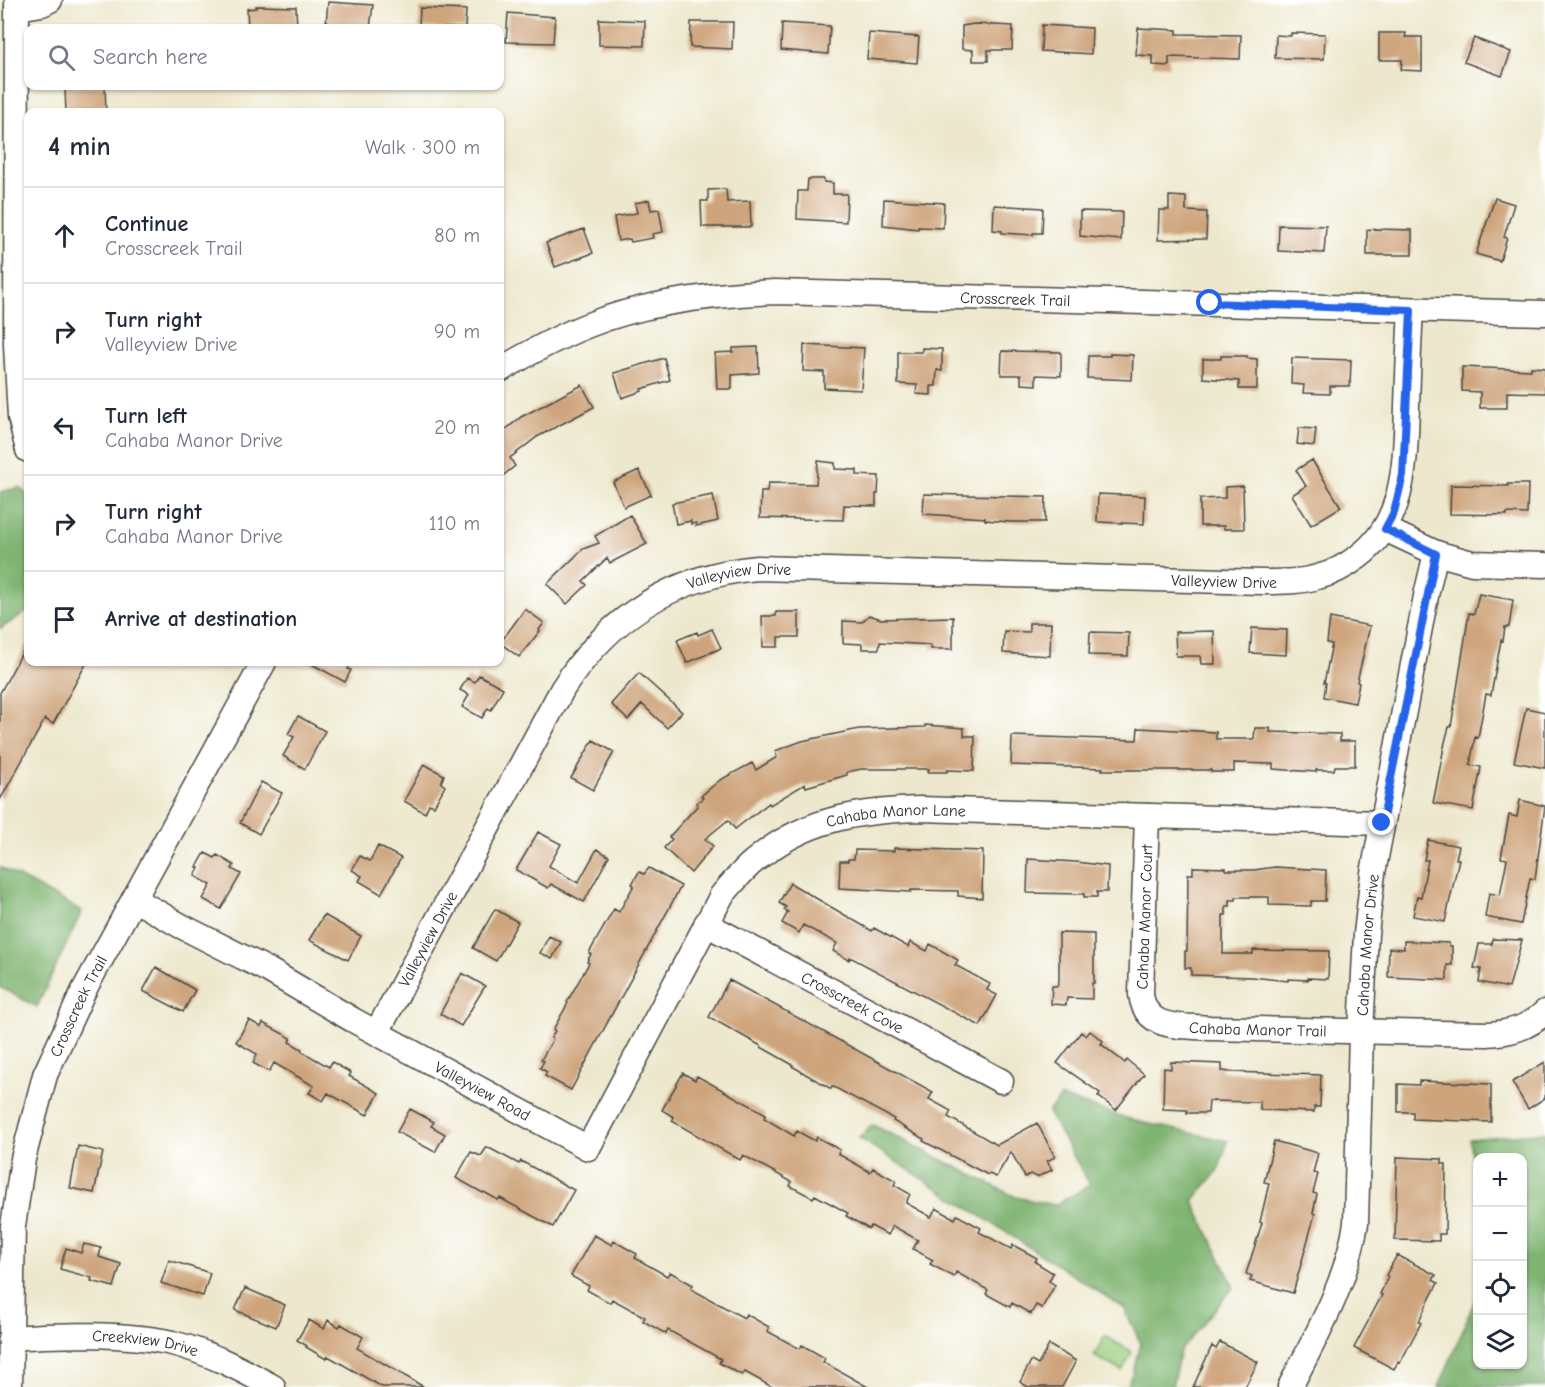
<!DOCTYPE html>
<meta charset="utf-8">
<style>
body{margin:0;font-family:"Comic Neue",sans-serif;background:#f6f6f7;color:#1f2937}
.controls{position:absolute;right:18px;bottom:18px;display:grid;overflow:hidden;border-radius:12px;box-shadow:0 2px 4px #0004}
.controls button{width:54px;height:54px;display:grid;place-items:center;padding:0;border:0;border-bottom:2px solid #e0e1e3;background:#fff;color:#1f2937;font:30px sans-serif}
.stop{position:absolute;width:18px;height:18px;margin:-14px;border:4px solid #2563eb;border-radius:50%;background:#fff}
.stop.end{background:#2563eb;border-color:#fff;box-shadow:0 2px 6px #0008}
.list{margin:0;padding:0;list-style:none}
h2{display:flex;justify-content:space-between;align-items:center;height:78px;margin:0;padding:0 24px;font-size:26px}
h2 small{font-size:20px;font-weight:400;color:#747a83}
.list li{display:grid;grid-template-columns:39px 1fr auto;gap:18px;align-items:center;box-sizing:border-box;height:96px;padding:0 24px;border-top:2px solid #e0e1e3}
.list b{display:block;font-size:22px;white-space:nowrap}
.list p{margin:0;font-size:20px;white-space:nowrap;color:#747a83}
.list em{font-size:20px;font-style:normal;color:#747a83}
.icon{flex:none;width:33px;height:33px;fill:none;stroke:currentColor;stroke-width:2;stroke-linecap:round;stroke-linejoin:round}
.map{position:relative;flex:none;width:1545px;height:1387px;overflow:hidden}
.search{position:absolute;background:#fff;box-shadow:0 2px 4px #0004;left:24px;top:24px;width:480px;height:66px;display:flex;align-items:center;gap:15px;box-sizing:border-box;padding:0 21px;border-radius:12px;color:#747a83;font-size:22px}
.panel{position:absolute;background:#fff;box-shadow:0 2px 4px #0004;left:24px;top:108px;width:480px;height:558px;border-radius:12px}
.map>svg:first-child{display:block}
.green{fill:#9fd283;stroke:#657e57;stroke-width:1.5}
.forest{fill:#7fb471;stroke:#55704e;stroke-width:1.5}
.building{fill:#cea47c}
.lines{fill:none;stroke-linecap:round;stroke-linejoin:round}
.minor-casing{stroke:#484743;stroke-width:27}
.minor{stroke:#fff;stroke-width:24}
.route{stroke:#2563eb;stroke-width:8}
.labels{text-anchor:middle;stroke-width:4.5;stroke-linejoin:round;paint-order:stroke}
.street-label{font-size:16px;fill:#2b2b2b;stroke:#fff}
</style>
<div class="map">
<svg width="1545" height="1387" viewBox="0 0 1545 1387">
<rect width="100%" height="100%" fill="#fff"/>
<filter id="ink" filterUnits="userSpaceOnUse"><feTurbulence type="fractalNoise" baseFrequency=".0167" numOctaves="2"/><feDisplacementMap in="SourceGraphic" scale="12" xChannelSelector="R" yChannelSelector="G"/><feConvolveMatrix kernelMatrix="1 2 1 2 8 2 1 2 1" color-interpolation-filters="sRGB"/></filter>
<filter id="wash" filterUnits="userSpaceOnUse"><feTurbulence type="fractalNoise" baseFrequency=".008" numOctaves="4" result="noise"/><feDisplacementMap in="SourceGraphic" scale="24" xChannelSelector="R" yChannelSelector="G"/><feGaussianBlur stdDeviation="1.35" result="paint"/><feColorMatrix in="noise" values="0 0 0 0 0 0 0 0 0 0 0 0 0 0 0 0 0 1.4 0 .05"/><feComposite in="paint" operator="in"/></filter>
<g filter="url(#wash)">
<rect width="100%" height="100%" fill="#ede8cd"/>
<!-- green -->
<path class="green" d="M1105,1336L1132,1352L1122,1371L1094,1356Z"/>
<!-- forest -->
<path class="forest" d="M20,487L28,497V611L0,629V492Z
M0,867L82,911L37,1007L0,987Z
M1061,1097L1136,1121L1228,1141L1218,1171L1193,1201L1234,1287L1180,1351L1172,1387H1126L1133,1372L1141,1344L1124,1308L859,1138L873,1125L1016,1197L1055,1205L1090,1185L1048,1112Z
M1545,1132V1387H1439L1477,1295L1478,1364H1522V1158H1478L1477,1204L1470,1139Z"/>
<g id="blocks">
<!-- building -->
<path class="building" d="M328,2L373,5L370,28L326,24Z
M256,6L296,7L297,28H248L247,9L256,8Z
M420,8L466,10L465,28H419Z
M508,13L555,17L553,43L506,42Z
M599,19L645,21L644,46L599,45Z
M691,22H733L732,49L690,47Z
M782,23L830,26L828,54L781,50Z
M974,24L1013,26L1012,50H988V61H973V50L962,49V26Z
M1042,25L1092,28L1091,54L1041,51Z
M1138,28L1177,30V34L1241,35L1240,59L1169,57V66L1153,65V56L1136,55Z
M869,33L919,37L917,63L867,59Z
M1291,33L1325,34L1324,59L1275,58L1276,35L1291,36Z
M1379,33H1406L1405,37H1422V71L1401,70L1402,60H1379Z
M1474,38L1511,52L1502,76L1464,62Z
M67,86H105L106,112H66L65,89Z
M808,179H824V182L833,183V194H847L846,222L797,219L798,191H807Z
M726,189L727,202L750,201L751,227H702L701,201H708V190Z
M1169,196L1186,197V211L1207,212L1206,239L1158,240L1159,210H1169Z
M1495,198L1514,204L1504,237L1507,238L1500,261L1476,254Z
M884,199L944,203L943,228L918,227V229L883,225Z
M649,200L651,210L659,209L663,232L652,234L653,238L631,242L630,239L618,241L614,217L637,213L635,203Z
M994,205L1043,208L1042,233H1033V235L1002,233V231L993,230Z
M1080,211L1122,212L1121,240L1080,236Z
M1279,225L1326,226L1324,253L1278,251Z
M584,229L593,253L555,267L546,243Z
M1375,229L1412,230V255H1367V230Z
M804,345L864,348L861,390L824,388V372L803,371Z
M758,347L759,373L732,375V389H717L715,353L733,352V348Z
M922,348L942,349V371L937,370L936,386H931V395L916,394L917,385L898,384V352H922Z
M1002,351L1061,352V376L1036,375V385L1021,384V375H1001Z
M1110,354L1133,355L1132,380L1087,378L1088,356H1110Z
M1221,356H1247V358L1257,359V389H1239V381L1203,378V359H1221Z
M664,358L670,380L641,389L642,391L622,398L614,373Z
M1292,358L1351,360L1350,386H1330V394L1303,393L1304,385L1291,384Z
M1462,367L1531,370V367L1545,368V393L1507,392V408H1480V392L1462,391Z
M582,385L594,407L537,437L510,458L515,466L500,478V434L521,417Z
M1299,428L1316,429L1314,446L1297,444Z
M1312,460L1341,507L1311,525L1292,495L1306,486L1296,470Z
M818,461L835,463V469L857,470V475L879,476L878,494H876V506L844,505L843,520L760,518L761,492H767L768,483L816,484Z
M639,470L651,495L624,507L613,482Z
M1508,484H1528L1527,514L1507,513V515L1450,514L1451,485L1508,486Z
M1243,486L1244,529H1224V526H1200V499L1225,498V487Z
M924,494L1046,497L1045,522H1010L985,520V518L923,514Z
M1098,494L1145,496L1144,524L1097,522Z
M713,495L718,521L696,526V523L691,524V521L676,524L672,503Z
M630,515L647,544L610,563L607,558L583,581L587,585L567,604L547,584L583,549L599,543L595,536Z
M1479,594L1513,600L1509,627H1505L1503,641L1501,640L1491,695L1486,694L1478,738L1475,737L1470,765L1481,767L1473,810L1433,803L1445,742L1449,727H1451L1469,613L1474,614Z
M525,609L544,623L539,630L540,631L519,657L500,643Z
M776,612H799V637H778V647H763L762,616H776Z
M869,615L881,619L953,617V649H931V645L880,642L879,649H862V644L843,643V621L862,622Z
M1330,618L1370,626L1357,682L1359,683L1355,703L1324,697L1326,683H1324L1332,644L1327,643Z
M1029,623H1051L1050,656L1003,653L1004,631L1029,632Z
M1252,628L1287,630L1286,655L1250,653Z
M712,629L721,648L687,663L677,640L697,632L698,635Z
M1214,631L1215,664H1201L1200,656H1176L1175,632Z
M1090,632L1129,633L1128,656L1089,655Z
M28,642V662H87L53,724L45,719L0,800V693Z
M308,662H352L348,669L351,670L345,682Z
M639,673L682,712L667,728L642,704L628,720L611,704Z
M479,675L503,688L491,710L488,708L482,718L462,707L469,695L460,690L467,678L475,682Z
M1526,708L1545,712V768L1514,762Z
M298,716L325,731L305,769L283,756L294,737L288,734Z
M925,725L964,728V736H975L974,771L947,770V772H928L929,769H861L847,772V775L806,787L805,784L770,805L769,803L735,829L728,820L705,839L713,846L691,873L664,848L672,839L669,837L698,805L696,803L703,798L701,796L720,780L752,763L756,770L777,757L775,751L802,741L859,729L925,727Z
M1138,728L1216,732V739H1254L1255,728H1270V732L1340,734V741H1355V766H1335L1334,770H1316V772L1273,769V764L1234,763V772H1211V770H1102L1103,768L1011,765L1012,736L1137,740Z
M593,740L614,752L593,790L571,778Z
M424,764L444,775L441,783L445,786L434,806L429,804L425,813L404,801Z
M261,782L282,793L259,834L240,823Z
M1520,800L1545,806L1535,879L1530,878L1521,924L1485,917L1489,893L1500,895L1507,859L1501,858L1509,815L1517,817Z
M538,832L561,844L549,866L578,883L597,849L609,856L584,902L551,884L548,888L516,870Z
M1428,840L1459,846L1456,859H1459L1445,922L1413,916L1417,896L1421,897L1428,860H1424Z
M378,846L401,858L381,894L359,881L362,876L352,870L360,856L370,861Z
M894,848L983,851L982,898L958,896V891L911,890V892L839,888L840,861H848V859H854L855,850L894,851Z
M205,853L215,858L217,855L234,865L232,869L241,874L221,909L203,899L211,885L195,876L199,868L197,867Z
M1028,859L1076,862L1108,866L1107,892H1097V897H1084V894L1027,893Z
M1193,867L1226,868V870H1254L1275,867L1326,870L1325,901H1311V906L1269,905V897H1236V900H1230V906H1226V915H1223V954H1253V950L1329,951L1328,979L1308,978V980L1288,979V981L1252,977L1191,975V968H1185V951H1187L1188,874H1193Z
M649,868L681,886L571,1090L545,1076L547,1072L540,1068L544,1061L541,1060L553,1039L551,1038L555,1031L553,1030L568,1003L567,1002L589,963L587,962L591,954L589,953L614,909L619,912L634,885L632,884L639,872L644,874Z
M790,883L872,931L874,928L908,947L910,942L927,951L930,944L958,960L955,965L990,984L987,990L997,995L980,1026L850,957L849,960L833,951L837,943L803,925L799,933L782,923L788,912L784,910L786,907L779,903Z
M495,909L518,922L496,961L473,948Z
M324,915L361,936L348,960L309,940Z
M1059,933L1094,934V983H1092V999L1067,998L1066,1005L1051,1004L1052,986H1057L1059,981Z
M549,936L561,942L552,959L540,953Z
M1493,939L1522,940L1509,988L1479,982L1481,969L1474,968L1479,944H1492Z
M1404,941L1449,943V946H1452V965H1447V980L1388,977L1389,948L1404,949Z
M156,967L195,990L183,1012L143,991Z
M462,973L485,986L461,1026L440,1014Z
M729,980L933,1092L929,1099L951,1111L948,1117L997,1145L1037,1123L1055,1157L1047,1161L1052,1170L1037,1177L1030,1174L1025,1177L1011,1152L996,1177L989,1174L988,1175L923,1141L924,1139L893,1121L894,1119L832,1086L831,1089L792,1066L793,1065L761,1047V1046L709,1017Z
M249,1020L261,1027L263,1023L291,1038L289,1042L302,1049L301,1051L329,1067L332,1062L351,1073L349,1076L379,1093L367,1115L328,1093L323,1101L309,1093L314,1086L274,1063L269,1072L253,1063L257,1054L236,1042Z
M1090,1031L1103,1041L1101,1044L1125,1063L1127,1060L1144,1074L1116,1110L1098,1096L1100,1093L1057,1063L1081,1032L1086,1036Z
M1171,1062L1222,1064V1071L1230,1072L1321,1075L1320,1107H1314V1112L1260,1110V1102L1209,1101L1208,1113H1187V1110L1163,1109L1164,1068L1171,1069Z
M1545,1062V1098L1528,1109L1512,1082Z
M683,1073L695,1080L697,1076L766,1114L764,1118L794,1136L797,1131L815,1141L817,1137L840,1150L838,1154L870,1172L873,1168L896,1181L894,1185L910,1194L906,1203L931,1217L936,1208L955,1219L957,1215L981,1228L979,1232L1011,1249L1013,1245L1037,1258L1035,1262L1053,1273L1049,1281L1055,1285L1042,1308L1036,1305L1031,1314L1012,1303L1010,1307L986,1294L988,1290L956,1272L954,1277L930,1264L933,1260L913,1249L918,1240L893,1226L888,1235L871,1226L869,1229L846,1216L848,1213L815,1195L813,1198L790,1186L792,1182L743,1155L740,1160L672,1121L674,1117L662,1110Z
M1419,1081L1491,1084V1122L1413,1119V1112H1398V1084L1419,1085Z
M410,1109L434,1122L431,1126L445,1134L435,1152L397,1132Z
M1274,1141L1318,1153L1313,1173L1318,1174L1313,1193L1317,1194L1313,1213L1315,1214L1293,1293L1250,1281L1252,1276L1246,1274L1262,1223L1260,1222L1269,1183L1264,1182Z
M78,1146L103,1152L94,1193L70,1188Z
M487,1147L519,1164L521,1161L574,1190L553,1227L500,1198L498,1200L484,1192L483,1193L456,1178L471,1152L481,1156Z
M1397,1157L1442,1159V1164H1446L1445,1234H1439V1241L1395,1240Z
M594,1235L612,1245L614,1241L637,1254L635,1258L667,1276L670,1272L693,1285L691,1289L744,1318L746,1314L769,1327L767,1331L800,1349L802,1345L825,1358L823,1362L868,1387H772L745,1372L742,1375L719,1363L721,1359L668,1330L666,1334L643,1321L645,1317L612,1299L610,1303L587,1290L589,1286L571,1276Z
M84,1244L101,1248L99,1257L121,1264L114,1287L91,1281L92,1278L60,1269L66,1248L81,1253Z
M1397,1255L1436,1275L1433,1280L1438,1283L1427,1304L1419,1322L1421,1323L1412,1340L1400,1363L1398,1362L1394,1369L1354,1348L1382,1295L1380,1294L1388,1277L1386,1275Z
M169,1260L210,1273L203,1296L161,1283Z
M245,1288L285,1305L276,1327L235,1310Z
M309,1320L324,1329L328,1320L339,1327L341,1324L363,1337L357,1348L424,1387H382L328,1356L326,1359L306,1347L307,1346L297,1340Z
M1220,1342L1258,1362L1245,1387H1193L1212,1346L1216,1349Z
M1049,1345L1076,1361L1062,1387H1028L1020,1382L1031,1361L1038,1365Z"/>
</g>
</g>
<g filter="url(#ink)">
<use href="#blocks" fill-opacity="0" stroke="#484743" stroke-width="1.5"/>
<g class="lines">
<defs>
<g id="minor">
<path d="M17,0L16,345L20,417L28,450"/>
<path d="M17,8L42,4L50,0"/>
<path id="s1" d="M500,370C527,354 556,338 586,326C644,302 713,294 776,292L1545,313"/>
<path d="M1385,529L1436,553L1472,563L1545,565"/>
<path id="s2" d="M1147,816L1141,994C1145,1031 1181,1025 1210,1028L1487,1034C1510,1033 1528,1028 1545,1012"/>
<path id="s3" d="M134,899L181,926L268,970L353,1020L588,1148L722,895C732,884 742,871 753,862C804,819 857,811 920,809L1382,823"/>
<path id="s4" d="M706,924L1001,1081"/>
<path id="s5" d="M377,1032L563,688C609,617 672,576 757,568L1262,582C1282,582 1302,582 1321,576C1334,573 1347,565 1358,557C1406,522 1405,461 1407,407C1408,374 1409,342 1411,310"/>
<path id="s6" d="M10,1338C57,1334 127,1333 172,1343C208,1352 241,1369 273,1387"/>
<path id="s7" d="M10,1387L13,1226L23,1159L45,1075L84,990L264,662"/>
<path id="s8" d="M1290,1387C1317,1334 1347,1283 1356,1223L1361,1031L1366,934L1373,873L1427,591L1436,553"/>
</g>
</defs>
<!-- minor casing -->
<use href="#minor" class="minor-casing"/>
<!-- minor -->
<use href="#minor" class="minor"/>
</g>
</g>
<g class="lines" filter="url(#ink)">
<!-- route -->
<path class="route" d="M1210,303L1411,310L1403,475L1394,512L1385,529L1436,554L1382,823"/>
</g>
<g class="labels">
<!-- street labels -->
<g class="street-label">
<text dy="6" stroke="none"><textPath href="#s1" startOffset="530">Crosscreek Trail</textPath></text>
<text dy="6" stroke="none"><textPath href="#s5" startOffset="609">Valleyview Drive</textPath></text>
<text dy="6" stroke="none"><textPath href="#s5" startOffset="1095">Valleyview Drive</textPath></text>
<text dy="6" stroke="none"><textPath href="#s3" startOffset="1004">Cahaba Manor Lane</textPath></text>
<text transform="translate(1144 917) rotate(-88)" y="6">Cahaba Manor Court</text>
<text dy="6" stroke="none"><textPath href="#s5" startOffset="106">Valleyview Drive</textPath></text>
<text dy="6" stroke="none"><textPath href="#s8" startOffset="456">Cahaba Manor Drive</textPath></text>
<text dy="6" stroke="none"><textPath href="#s4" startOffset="166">Crosscreek Cove</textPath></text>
<text dy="6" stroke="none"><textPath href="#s7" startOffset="392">Crosscreek Trail</textPath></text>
<text dy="6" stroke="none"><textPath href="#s2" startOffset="312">Cahaba Manor Trail</textPath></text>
<text dy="6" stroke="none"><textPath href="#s3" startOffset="398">Valleyview Road</textPath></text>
<text dy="6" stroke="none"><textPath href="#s6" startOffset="136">Creekview Drive</textPath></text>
</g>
</g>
</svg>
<div class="controls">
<button>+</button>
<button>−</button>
<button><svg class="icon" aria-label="locate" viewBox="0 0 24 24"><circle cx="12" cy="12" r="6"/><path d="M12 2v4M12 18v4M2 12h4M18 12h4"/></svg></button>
<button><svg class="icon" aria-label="layers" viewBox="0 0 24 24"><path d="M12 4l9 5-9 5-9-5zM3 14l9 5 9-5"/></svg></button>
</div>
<div class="stop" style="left:1210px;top:303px"></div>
<div class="stop end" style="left:1382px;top:823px"></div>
<div class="search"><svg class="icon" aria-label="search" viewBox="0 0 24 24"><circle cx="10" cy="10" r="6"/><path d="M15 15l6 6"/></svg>Search here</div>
<section class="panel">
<h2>4 min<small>Walk · 300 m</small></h2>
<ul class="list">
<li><svg class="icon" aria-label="ahead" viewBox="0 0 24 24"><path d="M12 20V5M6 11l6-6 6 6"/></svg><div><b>Continue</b><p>Crosscreek Trail</p></div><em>80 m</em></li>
<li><svg class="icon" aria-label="right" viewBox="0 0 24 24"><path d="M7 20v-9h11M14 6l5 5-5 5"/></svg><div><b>Turn right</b><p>Valleyview Drive</p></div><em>90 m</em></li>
<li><svg class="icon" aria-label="left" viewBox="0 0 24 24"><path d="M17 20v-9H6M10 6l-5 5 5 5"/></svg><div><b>Turn left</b><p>Cahaba Manor Drive</p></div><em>20 m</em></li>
<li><svg class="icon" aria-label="right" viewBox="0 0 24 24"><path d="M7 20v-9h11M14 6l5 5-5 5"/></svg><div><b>Turn right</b><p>Cahaba Manor Drive</p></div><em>110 m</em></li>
<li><svg class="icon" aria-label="arrive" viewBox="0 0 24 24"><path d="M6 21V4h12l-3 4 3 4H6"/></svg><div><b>Arrive at destination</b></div></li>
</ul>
</section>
</div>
